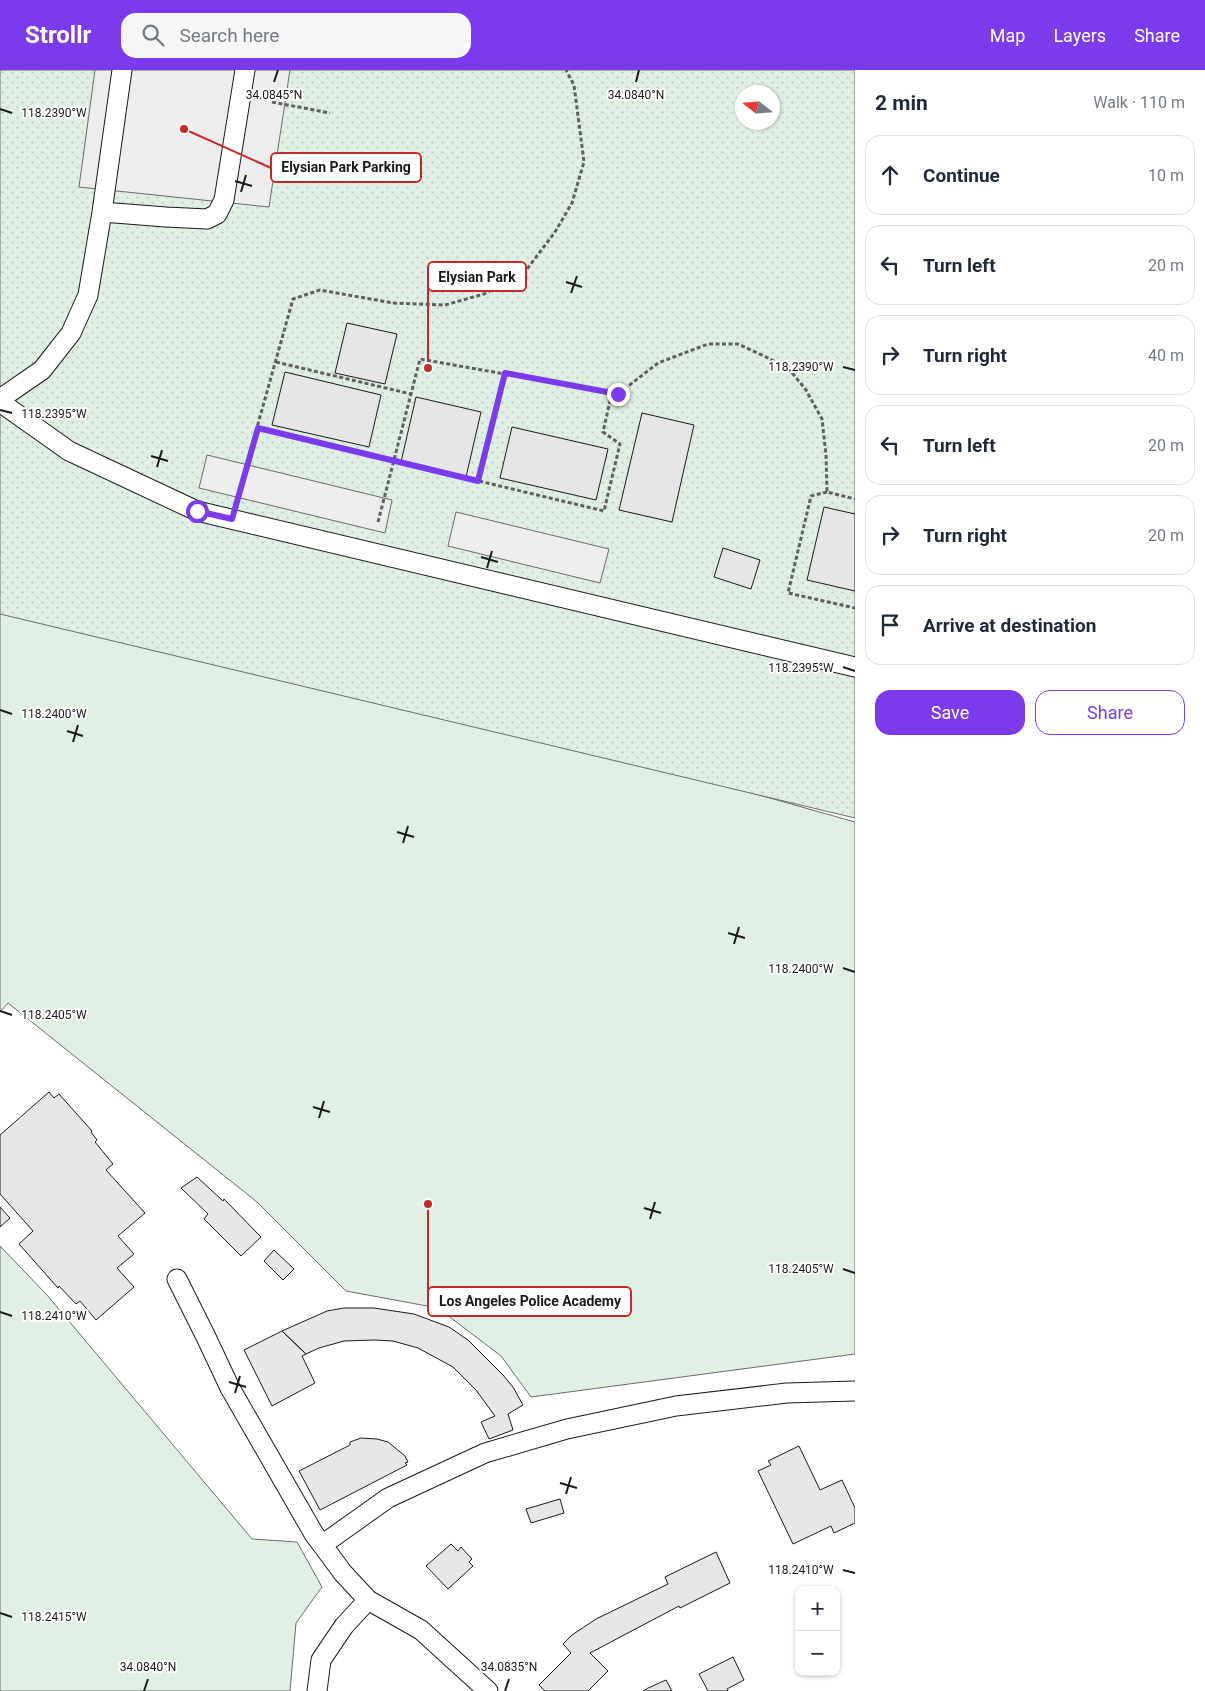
<!DOCTYPE html>
<meta charset="utf-8">
<style>
body{margin:0;font-family:Roboto,sans-serif;background:#f6f6f7;color:#1f2937}
.controls{position:absolute;right:15px;bottom:15px;display:grid;overflow:hidden;border-radius:10px;box-shadow:0 1px 4px #0004}
.controls button{width:45px;height:45px;display:grid;place-items:center;padding:0;border:0;border-bottom:1px solid #e0e1e3;background:#fff;color:#1f2937;font:25px sans-serif}
.compass{position:absolute;left:735px;top:15px;width:45px;height:45px;border-radius:50%;background:#fff;box-shadow:0 1px 4px #0004;rotate:287deg}
.stop{position:absolute;width:15px;height:15px;margin:-11px;border:4px solid #7c3aed;border-radius:50%;background:#fff}
.stop.end{background:#7c3aed;border-color:#fff;box-shadow:0 1px 5px #0008}
.list{margin:0;padding:0;list-style:none}
h2{display:flex;justify-content:space-between;align-items:center;height:65px;margin:0;padding:0 20px;font-size:21px}
h2 small{font-size:16px;font-weight:400;color:#747a83}
.list li{display:grid;grid-template-columns:32px 1fr auto;gap:15px;align-items:center;box-sizing:border-box;height:80px;margin:0 10px 10px;padding:0 10px;border:1px solid #e0e1e3;border-radius:15px}
.list b{display:block;font-size:19px;white-space:nowrap}
.list em{font-size:16px;font-style:normal;color:#747a83}
.actions{display:flex;gap:10px;padding:15px 20px}
.actions a{flex:1;padding:11px 0;border:1px solid #7c3aed;border-radius:15px;text-align:center;font-size:18px;color:#7c3aed}
.actions .main{background:#7c3aed;color:#fff}
.icon{flex:none;width:28px;height:28px;fill:none;stroke:currentColor;stroke-width:2;stroke-linecap:round;stroke-linejoin:round}
.map{position:relative;flex:none;width:855px;height:1621px;overflow:hidden}
header{display:flex;align-items:center;gap:30px;box-sizing:border-box;height:70px;padding:0 25px;background:#7c3aed;color:#fff}
header strong{font-size:24px}
nav{display:flex;gap:28px;margin-inline-start:auto;font-size:18px}
.search{width:350px;height:45px;background:#f6f6f7;display:flex;align-items:center;gap:12px;box-sizing:border-box;padding:0 18px;border-radius:15px;color:#747a83;font-size:19px}
main{display:flex}
aside{flex:1;background:#fff}
.map>svg:first-child{display:block}
.grass{fill:#e0efe3;stroke:#6a6a6a}
.park{fill:url(#park-dots);stroke:#6a6a6a;fill-rule:evenodd}
.parking{fill:#ededed;stroke:#6a6a6a}
.building{fill:#e6e6e6;stroke:#1a1a1a}
.lines{fill:none;stroke-linecap:round;stroke-linejoin:round}
.lane-casing{stroke:#1a1a1a;stroke-width:21}
.path{stroke:#5f5f5f;stroke-width:3;stroke-dasharray:4 2.5;stroke-linecap:butt}
.lane{stroke:#fff;stroke-width:19}
.route{stroke:#7c3aed;stroke-width:6}
.ticks{fill:none;stroke:#1a1a1a;stroke-width:2}
.ticks-label{font-size:12px;text-anchor:middle;fill:#1a1a1a;stroke:#fff;stroke-width:4;stroke-linejoin:round;paint-order:stroke}
.leader{fill:none;stroke:#c62828;stroke-width:2}
.callout-dot{fill:#c62828;stroke:#fff;stroke-width:2}
.callout{fill:#fff;stroke:#c62828;stroke-width:2}
.callout-label{font-size:14px;text-anchor:middle;font-weight:bold;fill:#1a1a1a}
</style>
<header>
<strong>Strollr</strong>
<div class="search"><svg class="icon" aria-label="search" viewBox="0 0 24 24"><circle cx="10" cy="10" r="6"/><path d="M15 15l6 6"/></svg>Search here</div>
<nav><a>Map</a><a>Layers</a><a>Share</a></nav>
</header>
<main>
<div class="map">
<svg width="855" height="1621" viewBox="0 0 855 1621">
<defs>
<pattern id="park-dots" width="8" height="8" patternUnits="userSpaceOnUse" patternTransform="scale(1.25)"><rect width="8" height="8" fill="#e0efe3"/><path d="M2 2h.1M6 6h.1" fill="none" stroke="#c0ccc2" stroke-width="1.8" stroke-linecap="round"/></pattern>
</defs>
<rect width="100%" height="100%" fill="#fff"/>
<!-- grass -->
<path class="grass" d="M0,469L312,599L855,752V1284L531,1327L501,1286L438,1238L346,1221L257,1132L8,933L0,942Z
M0,1176L47,1225L252,1469L297,1472L322,1517L296,1553L290,1621H0Z"/>
<!-- park -->
<path class="park" d="M0,0H855V748L0,544ZM742,22H772V52H742Z"/>
<!-- parking -->
<path class="parking" d="M95,0H290L269,137L79,117Z
M207,385L392,430L385,463L199,418Z
M456,442L609,479L600,513L448,476Z"/>
<!-- building -->
<path class="building" d="M347,253L397,264L385,314L335,303Z
M285,302L381,325L369,377L272,355Z
M416,327L481,342L466,407L401,392Z
M642,343L694,355L672,452L619,440Z
M512,357L608,379L596,430L500,408Z
M824,437L855,444V521L807,510Z
M723,478L760,490L751,519L714,507Z
M49,1022L54,1028L59,1024L92,1061L91,1062L97,1070L95,1072L113,1094L106,1100L145,1143L118,1166L134,1184L117,1198L134,1217L96,1250L80,1231L76,1234L59,1216L58,1218L19,1174L33,1161L0,1124V1065Z
M197,1107L223,1131L224,1129L261,1167L241,1186L204,1149L208,1144L181,1118Z
M0,1137L10,1148L0,1157Z
M274,1180L294,1199L283,1210L264,1191Z
M344,1238H374L414,1244L449,1257L468,1270L503,1305L513,1317L523,1335L508,1344L513,1360L489,1369L481,1352L495,1346L476,1320L453,1297L418,1278L393,1271L374,1270L344,1271L319,1278L306,1284L282,1261L327,1241Z
M282,1261L306,1284L302,1286L315,1313L272,1336L244,1280Z
M361,1368L377,1369L388,1372L405,1386L408,1392L405,1393L407,1395L320,1440L299,1401L350,1375V1372Z
M799,1376L820,1420L842,1410L855,1438V1453L834,1463L831,1456L793,1474L758,1401L771,1395L768,1391Z
M560,1429L564,1443L531,1453L526,1439Z
M451,1474L458,1481L461,1477L472,1489L469,1492L473,1496L448,1519L426,1496Z
M716,1482L730,1513L680,1538L679,1536L590,1583L608,1601L588,1621H545L539,1615L571,1583L563,1574L572,1565L596,1549L668,1514L665,1507Z
M733,1587L744,1610L727,1619L728,1621H708L699,1604Z
M666,1610L672,1621H643L648,1618Z"/>
<g class="lines">
<defs>
<path id="lane" d="M102,142L166,147L207,149L217,144L224,130L245,0
M0,329L42,300L71,263L88,225L102,142L122,0
M0,332L69,381L197,441L855,597
M177,1209L206,1267L230,1318L314,1464L343,1503L368,1530
M322,1475L388,1428L485,1383L567,1359L676,1336L787,1323L855,1321
M317,1621L321,1590L344,1556L368,1530L421,1560L488,1621"/>
</defs>
<!-- lane casing -->
<use href="#lane" class="lane-casing"/>
<!-- path -->
<path class="path" d="M272,32L330,43
M276,292L411,324
M258,358L604,441L620,374L603,362L612,322
M478,411L505,303
M240,418L293,229L320,220L393,233L445,235L484,224L524,203L555,162L572,133L584,92L574,15L566,0
M827,422L811,426L788,523L855,538
M378,452L420,289L618,324L658,293L708,274H738L764,286L789,299L806,320L822,349L826,385L827,422L855,429"/>
<!-- lane -->
<use href="#lane" class="lane"/>
</g>
<g class="lines">
<!-- route -->
<path class="route" d="M197,441L232,449L258,358L478,411L505,303L618,324"/>
</g>
<!-- ticks -->
<path class="ticks" d="M274,12L278,0M636,12L639,0M0,39L12,43M235,111L252,116M241,122L246,105M566,212L582,217M571,223L577,206M843,297L855,300M0,340L12,343M151,386L168,391M157,397L162,380M481,487L498,492M487,498L492,481M843,597L855,601M0,640L12,644M67,661L83,666M73,672L78,655M397,762L414,767M403,773L408,756M728,863L745,868M734,874L739,857M843,898L855,902M0,941L12,945M313,1037L330,1042M319,1048L324,1031M644,1138L661,1143M650,1149L655,1132M843,1199L855,1203M0,1242L12,1246M229,1312L246,1317M235,1323L240,1306M560,1413L577,1418M566,1424L571,1407M843,1500L855,1503M0,1543L12,1547M144,1621L148,1609M505,1621L509,1609"/>
<g class="ticks-label">
<text x="274" y="29">34.0845°N</text>
<text x="636" y="29">34.0840°N</text>
<text x="54" y="47">118.2390°W</text>
<text x="801" y="301">118.2390°W</text>
<text x="54" y="348">118.2395°W</text>
<text x="801" y="602">118.2395°W</text>
<text x="54" y="648">118.2400°W</text>
<text x="801" y="903">118.2400°W</text>
<text x="54" y="949">118.2405°W</text>
<text x="801" y="1203">118.2405°W</text>
<text x="54" y="1250">118.2410°W</text>
<text x="801" y="1504">118.2410°W</text>
<text x="54" y="1551">118.2415°W</text>
<text x="148" y="1601">34.0840°N</text>
<text x="509" y="1601">34.0835°N</text>
</g>
<!-- callouts -->
<path class="leader" d="M184 59L271 98M428 298L428 207M428 1134L428 1231"/>
<g class="callout-dot">
<circle cx="184" cy="59" r="5"/>
<circle cx="428" cy="298" r="5"/>
<circle cx="428" cy="1134" r="5"/>
</g>
<g class="callout">
<rect x="271" y="83" width="150" height="29" rx="5"/>
<rect x="428" y="192" width="98" height="29" rx="5"/>
<rect x="428" y="1217" width="203" height="29" rx="5"/>
</g>
<g class="callout-label">
<text x="346" y="102">Elysian Park Parking</text>
<text x="477" y="212">Elysian Park</text>
<text x="530" y="1236">Los Angeles Police Academy</text>
</g>
</svg>
<div class="controls">
<button>+</button>
<button>−</button>
</div>
<svg class="compass" viewBox="-18 -18 36 36"><path d="M0-13l5 13h-10z" fill="#e53935"/><path d="M0 13l5-13h-10z" fill="#747a83"/></svg>
<div class="stop" style="left:197px;top:441px"></div>
<div class="stop end" style="left:618px;top:324px"></div>
</div>
<aside>
<h2>2 min<small>Walk · 110 m</small></h2>
<ul class="list">
<li><svg class="icon" aria-label="ahead" viewBox="0 0 24 24"><path d="M12 20V5M6 11l6-6 6 6"/></svg><div><b>Continue</b></div><em>10 m</em></li>
<li><svg class="icon" aria-label="left" viewBox="0 0 24 24"><path d="M17 20v-9H6M10 6l-5 5 5 5"/></svg><div><b>Turn left</b></div><em>20 m</em></li>
<li><svg class="icon" aria-label="right" viewBox="0 0 24 24"><path d="M7 20v-9h11M14 6l5 5-5 5"/></svg><div><b>Turn right</b></div><em>40 m</em></li>
<li><svg class="icon" aria-label="left" viewBox="0 0 24 24"><path d="M17 20v-9H6M10 6l-5 5 5 5"/></svg><div><b>Turn left</b></div><em>20 m</em></li>
<li><svg class="icon" aria-label="right" viewBox="0 0 24 24"><path d="M7 20v-9h11M14 6l5 5-5 5"/></svg><div><b>Turn right</b></div><em>20 m</em></li>
<li><svg class="icon" aria-label="arrive" viewBox="0 0 24 24"><path d="M6 21V4h12l-3 4 3 4H6"/></svg><div><b>Arrive at destination</b></div></li>
</ul>
<div class="actions"><a class="main">Save</a><a>Share</a></div>
</aside>
</main>
